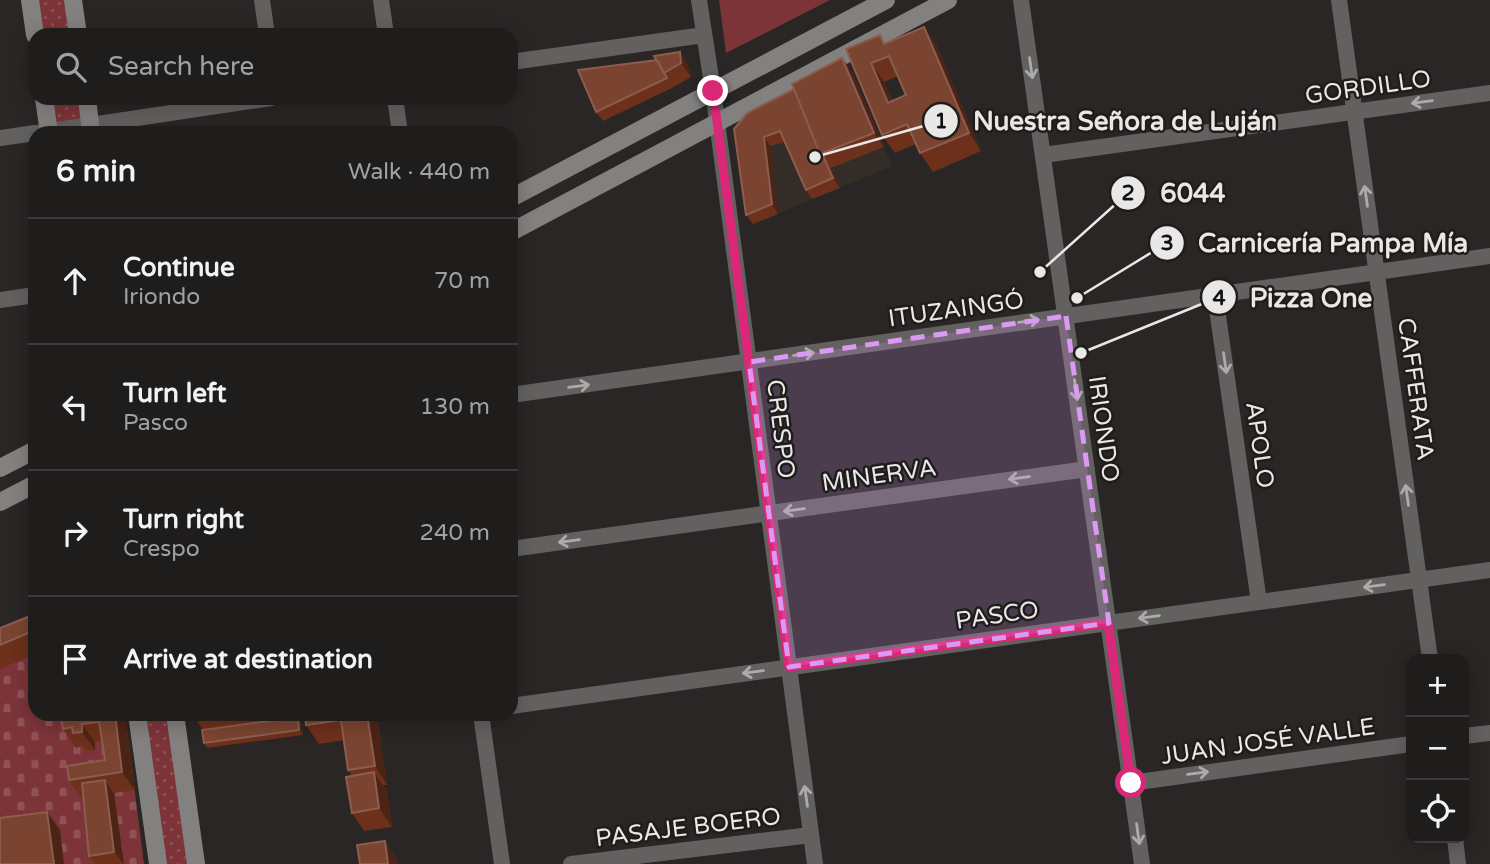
<!DOCTYPE html>
<meta charset="utf-8">
<style>
body{margin:0;font-family:"Varela Round",sans-serif;background:#2c2929;color:#f1f3f6}
.controls{position:absolute;right:21px;bottom:21px;display:grid;overflow:hidden;border-radius:14px;box-shadow:0 4px 18px #0003}
.controls button{width:63px;height:63px;display:grid;place-items:center;padding:0;border:0;border-bottom:2px solid #3c3a3b;background:#1f1c1c;color:#f1f3f6;font:35px sans-serif}
.stop{position:absolute;width:21px;height:21px;margin:-16px;border:5px solid #db2777;border-radius:50%;background:#fff}
.stop.end{background:#db2777;border-color:#fff;box-shadow:0 2px 7px #0008}
.list{margin:0;padding:0;list-style:none}
h2{display:flex;justify-content:space-between;align-items:center;height:91px;margin:0;padding:0 28px;font-size:30px}
h2 small{font-size:23px;font-weight:400;color:#a1a1a3}
.list li{display:grid;grid-template-columns:46px 1fr auto;gap:21px;align-items:center;box-sizing:border-box;height:126px;padding:0 28px;border-top:2px solid #3c3a3b}
.list b{display:block;font-size:26px;white-space:nowrap}
.list p{margin:0;font-size:23px;white-space:nowrap;color:#a1a1a3}
.list em{font-size:23px;font-style:normal;color:#a1a1a3}
.icon{flex:none;width:38px;height:38px;fill:none;stroke:currentColor;stroke-width:2;stroke-linecap:round;stroke-linejoin:round}
.map{position:relative;flex:none;width:1490px;height:864px;overflow:hidden}
.search{position:absolute;background:#1f1c1c;box-shadow:0 4px 18px #0003;left:28px;top:28px;width:490px;height:77px;display:flex;align-items:center;gap:18px;box-sizing:border-box;padding:0 24px;border-radius:21px;color:#a1a1a3;font-size:26px}
.panel{position:absolute;background:#1f1c1c;box-shadow:0 4px 18px #0003;left:28px;top:126px;width:490px;height:595px;border-radius:21px}
.map>svg:first-child{display:block}
.built{fill:#342d27}
.grass{fill:url(#grass-dots)}
.cemetery{fill:url(#cemetery-stones)}
.park{fill:#7c3439}
.lines{fill:none;stroke-linecap:round;stroke-linejoin:round}
.street{stroke:#626160;stroke-width:16}
.secondary{stroke:#82817f;stroke-width:18}
.wall{fill:#6c301b;fill-rule:evenodd}
.shaded-wall{fill:#4c2416}
.building{fill:#7a4431;stroke:#8c5d4e;stroke-width:2;fill-rule:evenodd}
.oneway{stroke:#adabaa}
.route{stroke:#db2777;stroke-width:9}
.marked{fill:#dc99f4;fill-opacity:0.2;stroke:#dc99f4;stroke-width:5;stroke-dasharray:14 9;stroke-linejoin:round}
.labels{text-anchor:middle;stroke-width:5;stroke-linejoin:round;paint-order:stroke}
.street-label{font-size:24px;fill:#eae8e7;stroke:#1f1d1b}
.leader{fill:none;stroke:#eae8e7;stroke-width:2.5}
.callout-dot{fill:#eae8e7;stroke:#1f1d1b;stroke-width:2.5}
.mark-label{font-size:21px;text-anchor:middle;font-weight:bold;fill:#111}
.callout-label{font-size:26px;text-anchor:middle;font-weight:bold;fill:#eae8e7;stroke:#1f1d1b;stroke-width:5;stroke-linejoin:round;paint-order:stroke}
</style>
<div class="map">
<svg width="1490" height="864" viewBox="0 0 1490 864">
<defs>
<pattern id="grass-dots" width="8" height="8" patternUnits="userSpaceOnUse" patternTransform="scale(1.75)"><rect width="8" height="8" fill="#7c3439"/><path d="M2 2h.1M6 6h.1" fill="none" stroke="#8f5156" stroke-width="1.8" stroke-linecap="round"/></pattern>
<pattern id="cemetery-stones" width="16" height="16" patternUnits="userSpaceOnUse" patternTransform="scale(1.75)"><rect width="16" height="16" fill="#7c3439"/><path d="M2 7V4a2 2 0 0 1 4 0v3zM10 15v-3a2 2 0 0 1 4 0v3z" fill="#8f5156"/></pattern>
</defs>
<rect width="100%" height="100%" fill="#292625"/>
<!-- built -->
<path class="built" d="M852,72L892,166L753,224L741,139Z"/>
<!-- grass -->
<path class="grass" d="M30,0H73L78,35H35Z
M44,98H87L91,133H49Z
M137,714H175L196,864H158Z"/>
<!-- cemetery -->
<path class="cemetery" d="M35,638V714H103L105,725L126,722L144,864H0V652Z"/>
<!-- park -->
<path class="park" d="M719,0H830L726,53Z"/>
<g class="lines">
<!-- street -->
<path class="street" d="M262,0L267,35
M381,0L386,35
M699,0L713,91L815,864
M1021,0L1142,864
M1339,0L1430,659
M511,62L704,35
M395,98L400,133
M37,133L271,98
M0,138L35,133
M1043,155L1490,93
M1215,295L1259,602
M0,300L35,295
M511,395L1490,256
M511,549L1087,469
M511,706L1490,570
M481,714L502,864
M1464,736L1490,733
M1131,783L1411,744
M1455,838L1458,864
M571,864L811,835"/>
<!-- secondary -->
<path class="secondary" d="M30,0L35,35
M73,0L78,35
M44,98L49,133
M87,98L91,133
M511,198L886,0
M511,232L948,0
M0,468L35,450
M0,502L35,484
M137,714L158,864
M175,714L196,864"/>
</g>
<!-- wall -->
<path class="wall" d="M924,27L937,46L981,151L933,172L920,153L916,144L895,153L882,135L846,49L886,43ZM898,76L906,95L893,101L884,82Z
M680,52L689,67L691,77L674,87L603,121L596,112L657,60Z
M842,58L852,72L884,147L831,168L840,188L812,199L806,190L784,142L770,146L778,214L753,224L746,215L734,129Z
M35,614V654L0,669V628Z
M60,714L126,722L135,790L114,793L124,864H95L89,856L83,798H82L69,780L105,760L102,741L95,742V750L86,751L83,746L76,748L63,729Z
M192,714H257L259,723L301,722L303,735L207,748L204,743L203,730Z
M305,714H377L387,785H383L387,791L392,827L364,831L352,813V776L348,770L344,740L319,744L306,725Z"/>
<!-- shaded-wall -->
<path class="shaded-wall" d="M924,27L937,46L981,151L969,133Z
M680,52L689,67L691,77L681,63Z
M842,58L852,72L884,147L874,133Z
M871,63L884,82L901,121L888,103Z
M764,137L770,146L778,214L772,204Z
M827,163L830,168H831L840,188L833,178Z
M115,714H121L126,722L135,790L122,772Z
M252,714H257L259,723Z
M367,714H377L387,785L375,766Z
M298,717L301,722L303,735L299,730Z
M82,724L95,742V750L82,732Z
M374,772L387,791L392,827L379,808Z
M105,780L114,794L124,864L114,852Z
M47,812L60,830L64,864H54Z
M385,841L397,859L398,864H388Z"/>
<!-- building -->
<path class="building" d="M924,27L969,133L920,153L907,124L882,135L846,49L880,35L884,44ZM889,56L906,95L888,103L871,63Z
M680,52L681,63L664,73L654,56Z
M842,58L874,133L820,154L792,84Z
M657,60L667,78L596,112L578,70Z
M794,89L820,154L822,153L833,178L806,190L780,131L764,137L772,204L746,215L734,129L747,113Z
M35,614V630L0,645V628Z
M60,714H115L122,772L69,780L67,766L105,760L99,722L82,724V732L73,733L72,727L63,729Z
M305,714H367L375,766L348,770L341,720L306,725Z
M298,717L299,730L204,743L202,730Z
M374,772L379,808L352,813L346,777Z
M105,780L114,852L89,856L82,783Z
M47,812L54,864H0V818Z
M385,841L388,864H360L357,845Z"/>
<!-- one-way arrows -->
<defs><path id="oneway-shaft" d="M-6 0H5M1.5-3L5.5 0L1.5 3" fill="none" stroke-width="1.6" stroke-linecap="round" stroke-linejoin="round" transform="scale(1.75)"/></defs>
<g class="oneway">
<use href="#oneway-shaft" transform="translate(1031 68) rotate(82)"/>
<use href="#oneway-shaft" transform="translate(1422 102) rotate(172)"/>
<use href="#oneway-shaft" transform="translate(1366 196) rotate(-98)"/>
<use href="#oneway-shaft" transform="translate(1029 321) rotate(-8)"/>
<use href="#oneway-shaft" transform="translate(804 354) rotate(-8)"/>
<use href="#oneway-shaft" transform="translate(1225 363) rotate(82)"/>
<use href="#oneway-shaft" transform="translate(579 386) rotate(-8)"/>
<use href="#oneway-shaft" transform="translate(1076 390) rotate(82)"/>
<use href="#oneway-shaft" transform="translate(1019 478) rotate(172)"/>
<use href="#oneway-shaft" transform="translate(1407 495) rotate(-98)"/>
<use href="#oneway-shaft" transform="translate(794 510) rotate(172)"/>
<use href="#oneway-shaft" transform="translate(569 541) rotate(172)"/>
<use href="#oneway-shaft" transform="translate(1374 586) rotate(172)"/>
<use href="#oneway-shaft" transform="translate(1149 617) rotate(172)"/>
<use href="#oneway-shaft" transform="translate(753 672) rotate(172)"/>
<use href="#oneway-shaft" transform="translate(1198 773) rotate(-8)"/>
<use href="#oneway-shaft" transform="translate(806 796) rotate(-98)"/>
<use href="#oneway-shaft" transform="translate(1138 834) rotate(82)"/>
</g>
<g class="lines">
<!-- route -->
<path class="route" d="M713,91L789,667L1108,623L1131,783"/>
</g>
<!-- marked area -->
<path class="marked" d="M1066,316L1109,623L789,667L749,362Z"/>
<g class="labels">
<!-- street labels -->
<g class="street-label">
<text transform="translate(1368 87) rotate(-8)" y="8">GORDILLO</text>
<text transform="translate(956 309) rotate(-8)" y="8">ITUZAINGÓ</text>
<text transform="translate(1416 389) rotate(82)" y="8">CAFFERATA</text>
<text transform="translate(781 429) rotate(83)" y="8">CRESPO</text>
<text transform="translate(1104 429) rotate(82)" y="8">IRIONDO</text>
<text transform="translate(1260 445) rotate(82)" y="8">APOLO</text>
<text transform="translate(879 475) rotate(-8)" y="8">MINERVA</text>
<text transform="translate(997 615) rotate(-8)" y="8">PASCO</text>
<text transform="translate(1268 741) rotate(-8)" y="8">JUAN JOSÉ VALLE</text>
<text transform="translate(688 827) rotate(-7)" y="8">PASAJE BOERO</text>
</g>
</g>
<!-- callouts -->
<path class="leader" d="M815 157L941 121M1040 272L1128 193M1077 298L1167 243M1081 353L1219 297"/>
<g class="callout-dot">
<circle cx="815" cy="157" r="7"/>
<circle cx="1040" cy="272" r="7"/>
<circle cx="1077" cy="298" r="7"/>
<circle cx="1081" cy="353" r="7"/>
<circle cx="941" cy="121" r="18"/>
<circle cx="1128" cy="193" r="18"/>
<circle cx="1167" cy="243" r="18"/>
<circle cx="1219" cy="297" r="18"/>
</g>
<g class="mark-label">
<text x="941" y="128">1</text>
<text x="1128" y="200">2</text>
<text x="1167" y="250">3</text>
<text x="1219" y="305">4</text>
</g>
<g class="callout-label">
<text x="1125" y="130">Nuestra Señora de Luján</text>
<text x="1193" y="202">6044</text>
<text x="1333" y="252">Carnicería Pampa Mía</text>
<text x="1311" y="307">Pizza One</text>
</g>
</svg>
<div class="controls">
<button>+</button>
<button>−</button>
<button><svg class="icon" aria-label="locate" viewBox="0 0 24 24"><circle cx="12" cy="12" r="6"/><path d="M12 2v4M12 18v4M2 12h4M18 12h4"/></svg></button>
</div>
<div class="stop" style="left:1131px;top:783px"></div>
<div class="stop end" style="left:713px;top:91px"></div>
<div class="search"><svg class="icon" aria-label="search" viewBox="0 0 24 24"><circle cx="10" cy="10" r="6"/><path d="M15 15l6 6"/></svg>Search here</div>
<section class="panel">
<h2>6 min<small>Walk · 440 m</small></h2>
<ul class="list">
<li><svg class="icon" aria-label="ahead" viewBox="0 0 24 24"><path d="M12 20V5M6 11l6-6 6 6"/></svg><div><b>Continue</b><p>Iriondo</p></div><em>70 m</em></li>
<li><svg class="icon" aria-label="left" viewBox="0 0 24 24"><path d="M17 20v-9H6M10 6l-5 5 5 5"/></svg><div><b>Turn left</b><p>Pasco</p></div><em>130 m</em></li>
<li><svg class="icon" aria-label="right" viewBox="0 0 24 24"><path d="M7 20v-9h11M14 6l5 5-5 5"/></svg><div><b>Turn right</b><p>Crespo</p></div><em>240 m</em></li>
<li><svg class="icon" aria-label="arrive" viewBox="0 0 24 24"><path d="M6 21V4h12l-3 4 3 4H6"/></svg><div><b>Arrive at destination</b></div></li>
</ul>
</section>
</div>
